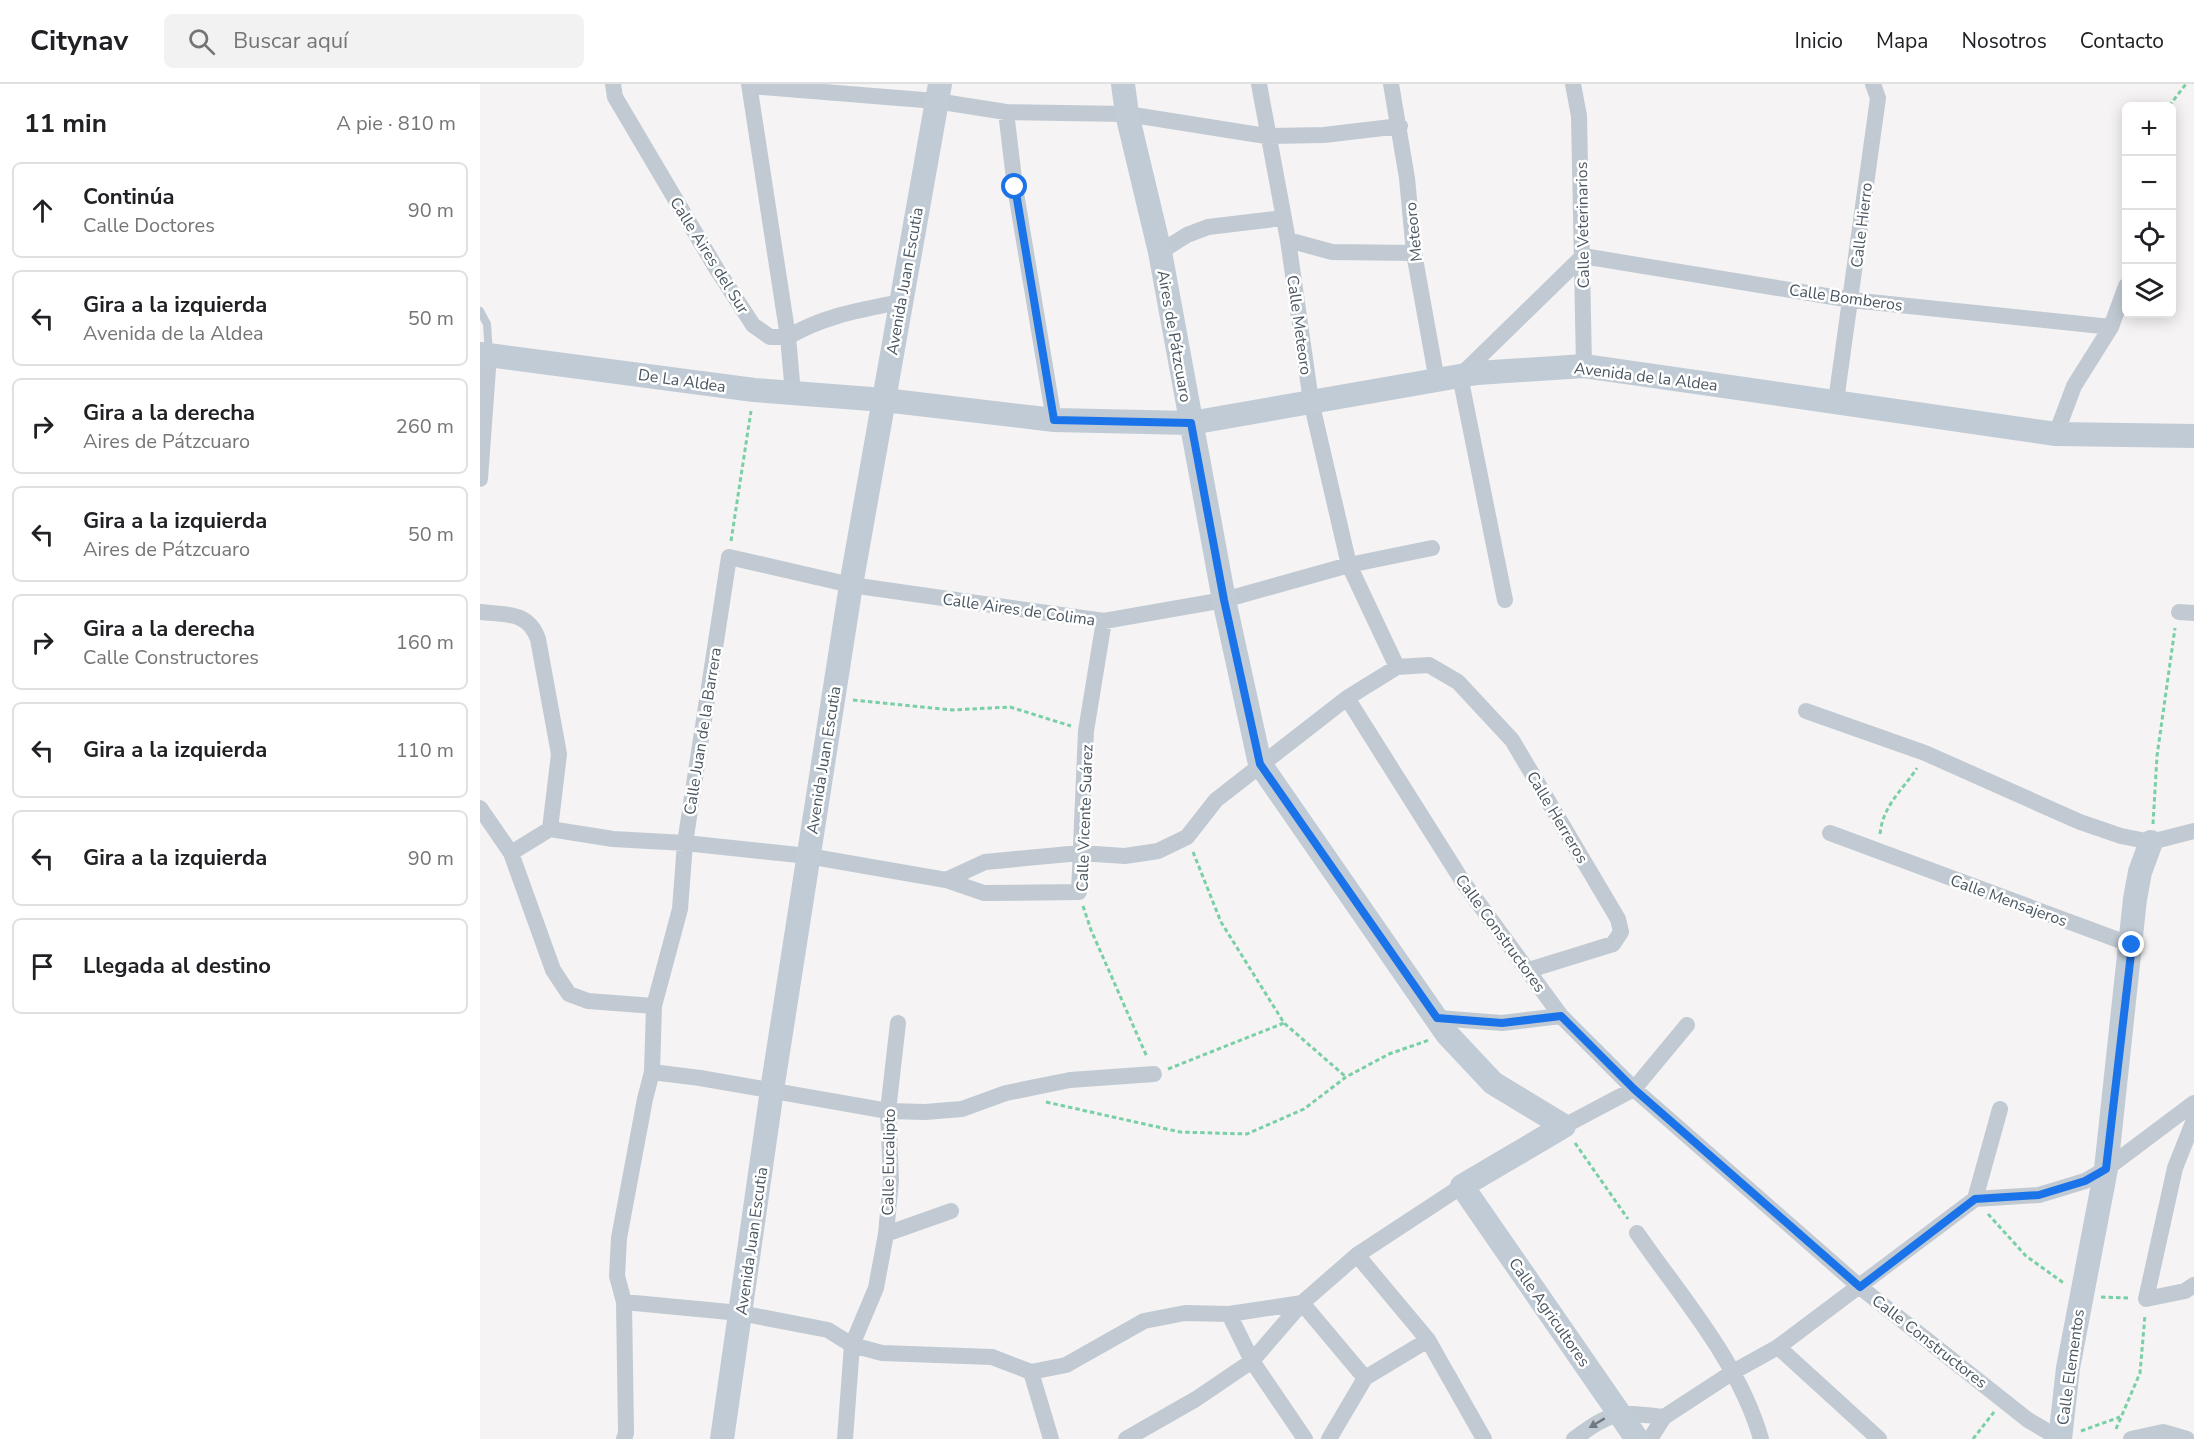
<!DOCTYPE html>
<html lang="es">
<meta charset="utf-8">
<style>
body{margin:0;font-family:"Nunito Sans",sans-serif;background:#f2f2f2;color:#202124}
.controls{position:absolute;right:18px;top:18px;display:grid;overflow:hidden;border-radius:9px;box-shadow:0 3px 15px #0003}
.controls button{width:54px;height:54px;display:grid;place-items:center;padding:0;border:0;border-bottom:2px solid #e0e0e0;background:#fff;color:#202124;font:30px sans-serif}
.stop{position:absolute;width:18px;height:18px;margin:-14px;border:4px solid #1a73e8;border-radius:50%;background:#fff}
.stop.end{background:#1a73e8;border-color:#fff;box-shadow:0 2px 6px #0008}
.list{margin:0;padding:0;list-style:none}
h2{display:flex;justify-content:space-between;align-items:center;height:78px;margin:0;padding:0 24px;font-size:26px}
h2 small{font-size:20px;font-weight:400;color:#757577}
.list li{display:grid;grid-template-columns:39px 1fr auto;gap:18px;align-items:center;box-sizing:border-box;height:96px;margin:0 12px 12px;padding:0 12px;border:2px solid #e0e0e0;border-radius:9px}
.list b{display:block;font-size:22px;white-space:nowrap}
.list p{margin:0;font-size:20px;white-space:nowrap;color:#757577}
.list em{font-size:20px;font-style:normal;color:#757577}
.icon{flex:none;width:33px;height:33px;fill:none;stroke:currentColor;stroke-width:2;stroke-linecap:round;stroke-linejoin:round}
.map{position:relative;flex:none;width:1714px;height:1355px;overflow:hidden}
header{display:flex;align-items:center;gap:36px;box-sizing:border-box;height:84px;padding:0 30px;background:#fff;border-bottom:2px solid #e0e0e0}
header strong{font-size:28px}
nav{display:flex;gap:33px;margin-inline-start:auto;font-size:21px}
.search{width:420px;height:54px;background:#f2f2f2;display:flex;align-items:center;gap:15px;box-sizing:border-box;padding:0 21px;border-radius:9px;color:#757577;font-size:22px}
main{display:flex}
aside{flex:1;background:#fff}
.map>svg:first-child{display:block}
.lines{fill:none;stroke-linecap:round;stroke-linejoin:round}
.path{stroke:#7ad0a6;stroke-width:3;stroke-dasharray:4.5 3;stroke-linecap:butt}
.lane{stroke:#c1cad2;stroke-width:8}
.street{stroke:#c1cad2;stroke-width:16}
.secondary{stroke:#c1cbd6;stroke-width:24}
.oneway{fill:#6e7983}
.route{stroke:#1a73e8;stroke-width:8}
.labels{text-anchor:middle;stroke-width:5;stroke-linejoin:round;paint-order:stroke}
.street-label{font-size:16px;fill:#4a5661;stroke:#fff}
</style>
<header>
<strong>Citynav</strong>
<div class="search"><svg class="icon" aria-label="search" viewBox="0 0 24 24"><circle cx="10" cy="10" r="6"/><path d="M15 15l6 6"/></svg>Buscar aquí</div>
<nav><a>Inicio</a><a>Mapa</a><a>Nosotros</a><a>Contacto</a></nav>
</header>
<main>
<aside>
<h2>11 min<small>A pie · 810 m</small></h2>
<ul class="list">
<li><svg class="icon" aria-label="ahead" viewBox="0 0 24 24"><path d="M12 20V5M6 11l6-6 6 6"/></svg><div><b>Continúa</b><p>Calle Doctores</p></div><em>90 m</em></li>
<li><svg class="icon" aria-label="left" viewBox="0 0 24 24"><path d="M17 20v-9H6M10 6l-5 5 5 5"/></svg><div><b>Gira a la izquierda</b><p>Avenida de la Aldea</p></div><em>50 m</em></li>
<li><svg class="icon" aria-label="right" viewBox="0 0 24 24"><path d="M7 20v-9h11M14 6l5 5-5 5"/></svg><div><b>Gira a la derecha</b><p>Aires de Pátzcuaro</p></div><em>260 m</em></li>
<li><svg class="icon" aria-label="left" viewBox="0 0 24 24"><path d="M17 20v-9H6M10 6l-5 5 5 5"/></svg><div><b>Gira a la izquierda</b><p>Aires de Pátzcuaro</p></div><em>50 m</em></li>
<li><svg class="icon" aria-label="right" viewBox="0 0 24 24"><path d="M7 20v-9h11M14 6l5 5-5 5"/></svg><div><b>Gira a la derecha</b><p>Calle Constructores</p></div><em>160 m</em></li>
<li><svg class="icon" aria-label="left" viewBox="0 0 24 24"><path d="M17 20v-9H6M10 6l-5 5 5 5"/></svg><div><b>Gira a la izquierda</b></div><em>110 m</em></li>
<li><svg class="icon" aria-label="left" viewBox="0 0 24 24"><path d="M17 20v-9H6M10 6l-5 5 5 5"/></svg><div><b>Gira a la izquierda</b></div><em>90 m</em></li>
<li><svg class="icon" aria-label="arrive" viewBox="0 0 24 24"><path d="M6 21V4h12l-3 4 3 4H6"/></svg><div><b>Llegada al destino</b></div></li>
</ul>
</aside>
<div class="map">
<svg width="1714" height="1355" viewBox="0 0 1714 1355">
<rect width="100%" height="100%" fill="#f5f3f3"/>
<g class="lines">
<!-- path -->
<path class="path" d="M1689,22L1706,0
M251,457L271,327
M373,616L472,626L530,623L591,642
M1673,740L1677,672L1695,544
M1400,750C1403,721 1422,707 1437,684
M713,768L741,838L804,939L866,993
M603,822L611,846L667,973
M688,985L804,939
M566,1018L700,1048L767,1050L824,1025L866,993L909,970L949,956
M1095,1059L1148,1135
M1508,1130L1546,1172L1585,1200
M1621,1213L1650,1214
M1636,1345L1660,1289L1665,1231
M1601,1347L1640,1333
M1493,1355L1514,1328"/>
<!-- lane -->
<path class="lane" d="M0,227L7,240L9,270"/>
<!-- street -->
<path class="street" d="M133,0L135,13L236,184L273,241L290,253H308
M269,0L308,253L313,309
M779,0L808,156L831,317L869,481L917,583
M911,0L927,94L934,169L957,297
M1093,0L1099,32L1104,282
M270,2L456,17L526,28L647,30L786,52L844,51L920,42
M526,28L535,103L574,336
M808,156L852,168L934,169
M680,168L707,151L728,143L803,134
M308,253C343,232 380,226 420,218
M1356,317L1398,14L1393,0
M1576,350L1594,302L1631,243L1646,202
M0,395L9,271
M1025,516L980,292L1103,172L1371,216L1631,243
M0,528C26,531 48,527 58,555L79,670L70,745
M1699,528L1714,529
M867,614L983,798L1081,932L1154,1005L1380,1203L1548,1336L1580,1355
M1326,627L1445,669L1600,738L1641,752L1671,758L1714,747
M0,724L31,769L73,886L89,910L108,917L174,922
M1350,749L1652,861
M31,769L70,745L133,755L205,759L328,772L466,796L504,809L599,808L606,647L624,537
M466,796L505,778L600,769L645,772L678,767L707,753L736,716L867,614L917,583L949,581L978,598L1032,656L1138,835L1141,848L1133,860L1049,886
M958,934L1022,939L1081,932
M172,988L220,994L408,1027L445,1028L482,1025L526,1009L590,996L674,990
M1714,1036L1695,1084L1666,1215L1705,1207L1714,1201
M1084,1042L1154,1005L1207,941
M1495,1115L1520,1025
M1157,1149C1202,1214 1259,1278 1281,1355
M406,1150L471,1127
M877,1171L948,1256L1004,1355
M144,1218L260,1229L348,1246L372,1261L402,1269L512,1273L551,1288
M749,1230L772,1277L825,1355
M1298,1263L1399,1355
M551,1288L586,1281L664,1237L705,1229L749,1230L822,1219L877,1171L982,1102
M551,1288L571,1355
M144,1355L146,1349L144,1218L137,1192L139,1154L165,1015L172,988L174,922L200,825L205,759L249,473L371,501L624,537L744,516L869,481L952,464
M365,1355L372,1261L396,1204L406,1150L411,1096L408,1027L418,939
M646,1355L716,1315L772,1277L822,1219L885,1294
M849,1355L885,1294L948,1256
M1094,1355C1134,1326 1136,1328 1184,1333
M1170,1355L1184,1333L1253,1288L1298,1263L1495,1115L1559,1111L1605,1097L1626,1085L1714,1019
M1651,1355L1683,1348L1707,1355"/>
<!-- secondary -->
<path class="secondary" d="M643,0L647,30L680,168L744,516L780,680L967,950L1013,999L1084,1042L982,1102L1157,1355
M0,270L274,306L404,316L574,336L711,339L997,289L1104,282L1576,350L1714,352
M242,1355L292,1006L371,501L460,0
M1580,1355L1588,1284L1626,1085L1655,815L1660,788L1671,758"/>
</g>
<!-- one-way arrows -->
<defs><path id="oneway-solid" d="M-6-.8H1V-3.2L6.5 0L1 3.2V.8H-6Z" transform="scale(1.5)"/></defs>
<use class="oneway" href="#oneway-solid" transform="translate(1117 1339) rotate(149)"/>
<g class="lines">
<!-- route -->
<path class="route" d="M535,103L574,336L711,339L744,516L780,680L957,934L1022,939L1081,932L1154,1005L1380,1203L1495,1115L1559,1111L1605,1097L1626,1085L1652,861"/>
</g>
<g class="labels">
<!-- street labels -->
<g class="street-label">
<text transform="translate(1102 141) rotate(-91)" y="6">Calle Veterinarios</text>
<text transform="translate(1381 141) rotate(-83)" y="6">Calle Hierro</text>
<text transform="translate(933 148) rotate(-96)" y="6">Meteoro</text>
<text transform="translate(230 171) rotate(58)" y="6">Calle Aires del Sur</text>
<text transform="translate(424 197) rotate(-80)" y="6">Avenida Juan Escutia</text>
<text transform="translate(1366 213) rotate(8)" y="6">Calle Bomberos</text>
<text transform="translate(820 241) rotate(82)" y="6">Calle Meteoro</text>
<text transform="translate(695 252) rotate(80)" y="6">Aires de Pátzcuaro</text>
<text transform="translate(1166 292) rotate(7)" y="6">Avenida de la Aldea</text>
<text transform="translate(202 296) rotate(8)" y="6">De La Aldea</text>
<text transform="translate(539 525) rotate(8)" y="6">Calle Aires de Colima</text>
<text transform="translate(222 647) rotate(-81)" y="6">Calle Juan de la Barrera</text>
<text transform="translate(343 676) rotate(-81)" y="6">Avenida Juan Escutia</text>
<text transform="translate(1078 733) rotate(59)" y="6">Calle Herreros</text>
<text transform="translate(604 734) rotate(-88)" y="6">Calle Vicente Suárez</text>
<text transform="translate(1529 816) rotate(20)" y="6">Calle Mensajeros</text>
<text transform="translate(1021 849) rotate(54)" y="6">Calle Constructores</text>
<text transform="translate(408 1078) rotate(-89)" y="6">Calle Eucalipto</text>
<text transform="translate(271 1157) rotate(-82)" y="6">Avenida Juan Escutia</text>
<text transform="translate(1070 1228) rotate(55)" y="6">Calle Agricultores</text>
<text transform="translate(1450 1257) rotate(38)" y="6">Calle Constructores</text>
<text transform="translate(1590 1283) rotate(-82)" y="6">Calle Elementos</text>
</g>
</g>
</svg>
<div class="controls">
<button>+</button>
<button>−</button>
<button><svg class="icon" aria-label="locate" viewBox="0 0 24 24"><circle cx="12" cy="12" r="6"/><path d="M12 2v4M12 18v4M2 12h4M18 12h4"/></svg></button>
<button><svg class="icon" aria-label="layers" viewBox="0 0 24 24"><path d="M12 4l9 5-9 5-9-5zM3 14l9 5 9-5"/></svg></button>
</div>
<div class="stop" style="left:535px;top:103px"></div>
<div class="stop end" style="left:1652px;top:861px"></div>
</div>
</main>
